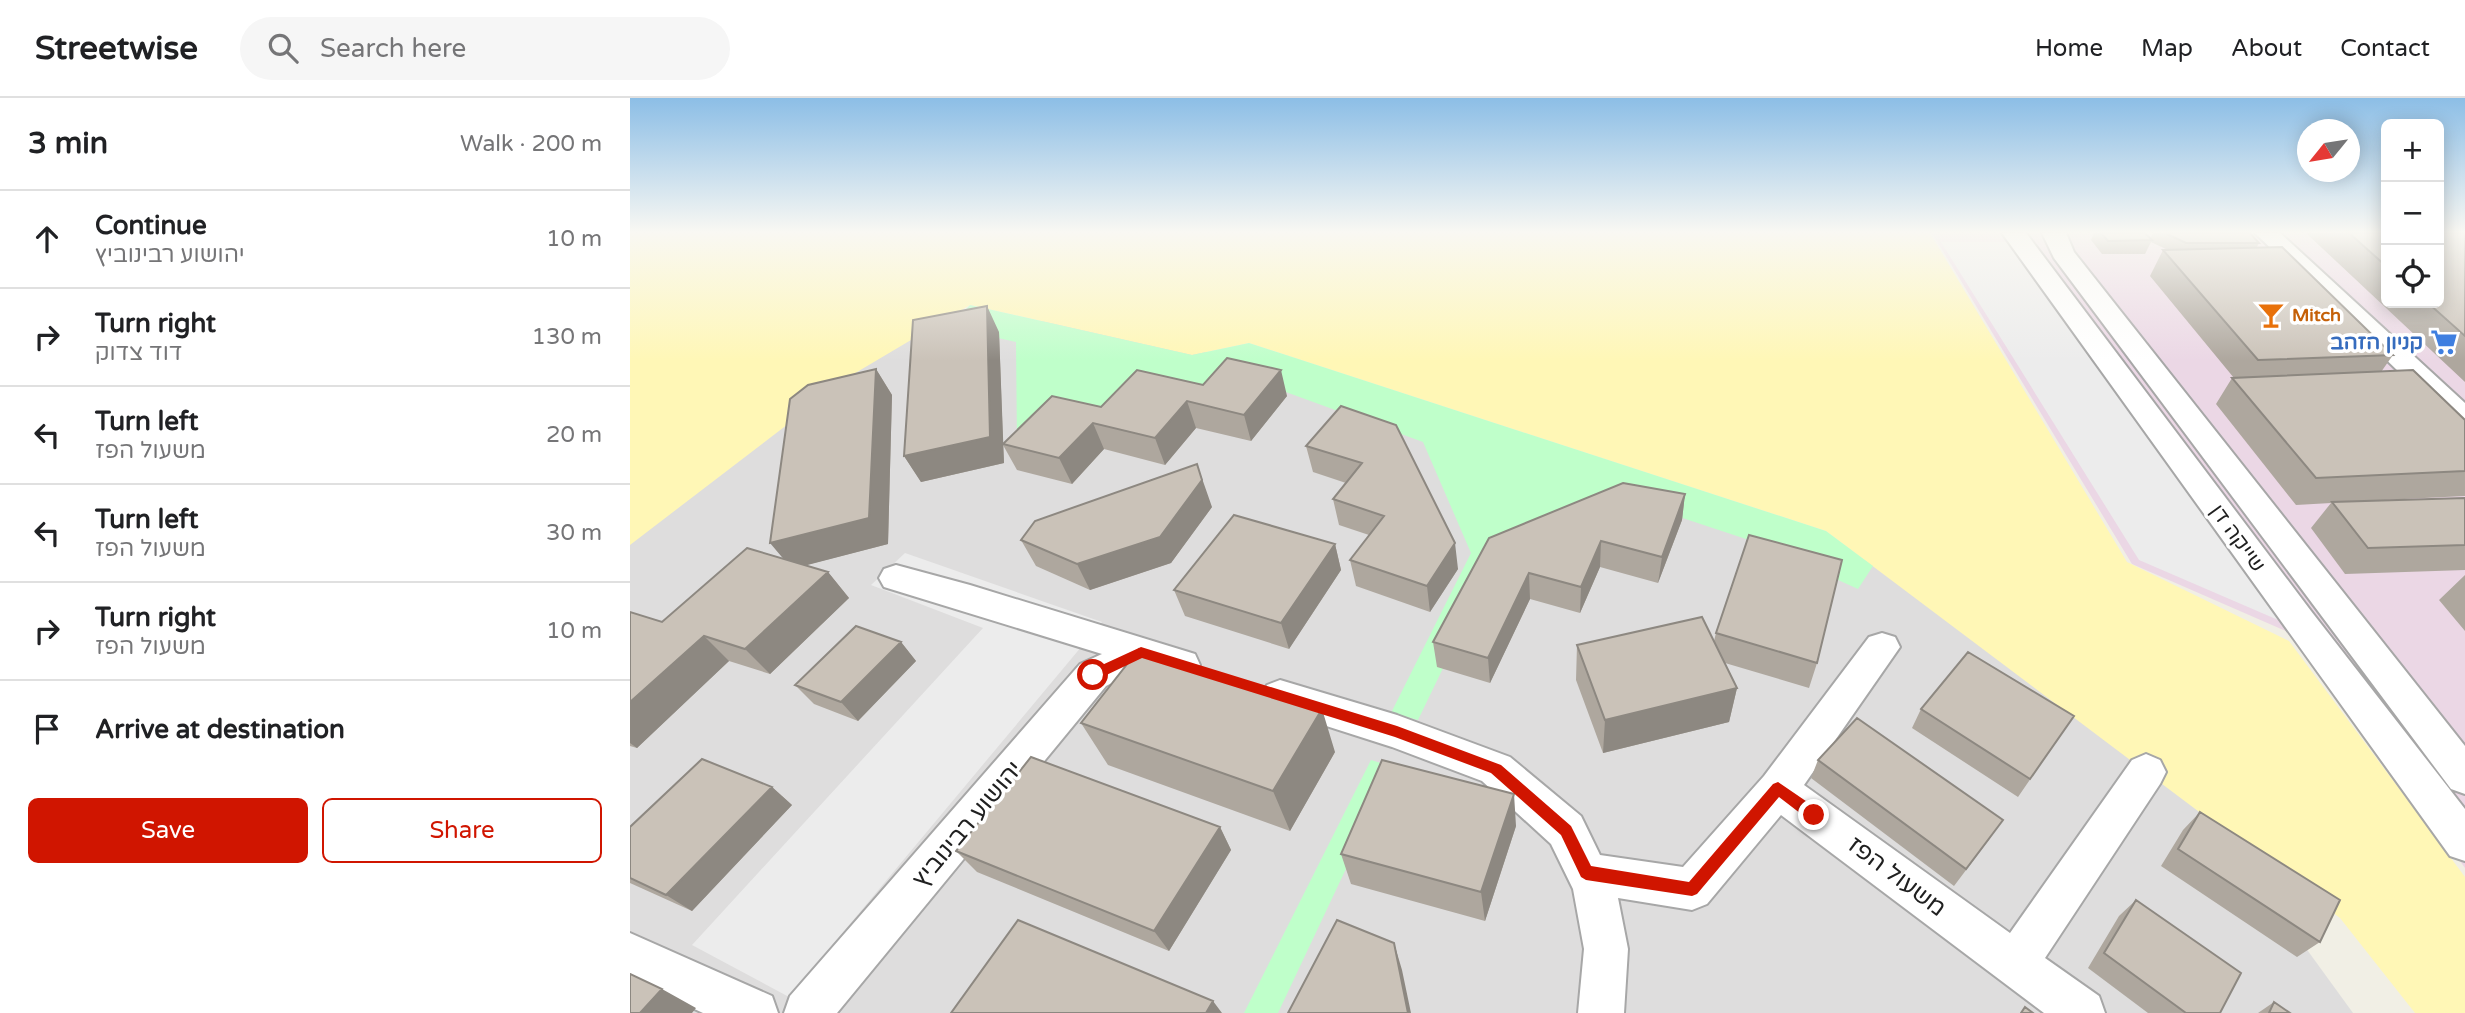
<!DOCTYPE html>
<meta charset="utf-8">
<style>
body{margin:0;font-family:"Varela Round","Noto Sans Hebrew",sans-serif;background:#f6f6f6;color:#202124}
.controls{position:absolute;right:21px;top:21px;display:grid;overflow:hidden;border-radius:10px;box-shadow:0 4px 18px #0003}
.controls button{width:63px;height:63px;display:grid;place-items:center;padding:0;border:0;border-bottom:2px solid #e0e0e0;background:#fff;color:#202124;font:35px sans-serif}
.compass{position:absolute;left:1667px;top:21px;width:63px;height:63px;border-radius:50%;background:#fff;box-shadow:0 4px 18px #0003;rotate:240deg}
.stop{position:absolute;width:21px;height:21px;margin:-16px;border:5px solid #d01500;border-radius:50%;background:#fff}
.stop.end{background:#d01500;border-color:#fff;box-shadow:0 2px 7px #0008}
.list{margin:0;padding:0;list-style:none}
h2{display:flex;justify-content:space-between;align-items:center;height:91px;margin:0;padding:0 28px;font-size:30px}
h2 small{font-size:23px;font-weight:400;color:#757577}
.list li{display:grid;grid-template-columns:46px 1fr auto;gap:21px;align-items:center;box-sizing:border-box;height:98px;padding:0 28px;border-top:2px solid #e0e0e0}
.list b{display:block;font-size:26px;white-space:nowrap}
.list p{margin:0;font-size:23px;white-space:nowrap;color:#757577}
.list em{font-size:23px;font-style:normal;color:#757577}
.actions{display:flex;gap:14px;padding:21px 28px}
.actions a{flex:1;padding:16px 0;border:2px solid #d01500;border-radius:10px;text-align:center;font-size:24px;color:#d01500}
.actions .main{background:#d01500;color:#fff}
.icon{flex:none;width:38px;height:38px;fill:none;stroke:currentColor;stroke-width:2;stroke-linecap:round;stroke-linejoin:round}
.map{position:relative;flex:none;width:1835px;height:915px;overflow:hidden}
header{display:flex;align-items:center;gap:42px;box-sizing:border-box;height:98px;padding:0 35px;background:#fff;border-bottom:2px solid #e0e0e0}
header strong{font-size:33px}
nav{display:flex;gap:38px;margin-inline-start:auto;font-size:24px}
.search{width:490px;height:63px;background:#f6f6f6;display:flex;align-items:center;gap:18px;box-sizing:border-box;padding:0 24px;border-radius:38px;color:#757577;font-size:26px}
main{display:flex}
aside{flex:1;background:#fff}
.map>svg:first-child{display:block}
.residential{fill:#dedddd}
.industrial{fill:#ebd7e5}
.sand{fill:#fff7b6}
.park{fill:#bfffca}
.parking{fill:#ececec}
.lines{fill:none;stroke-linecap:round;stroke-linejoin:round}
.minor-casing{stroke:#a7a7a7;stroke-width:4}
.minor{fill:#fff;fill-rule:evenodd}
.wall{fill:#aea79e}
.shaded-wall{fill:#8d8881}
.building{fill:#cac2b8;stroke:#8d8881;stroke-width:2}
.route{fill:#d01500}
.labels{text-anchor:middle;stroke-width:7;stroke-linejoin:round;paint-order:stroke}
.far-food-label{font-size:18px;font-weight:bold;fill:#c56008;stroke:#fff;text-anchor:start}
.shop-label{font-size:21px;font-weight:bold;fill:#366cbe;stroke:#fff;text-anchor:end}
.street-label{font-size:21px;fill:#202020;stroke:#fff}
.near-street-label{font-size:24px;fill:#202020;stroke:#fff}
</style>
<header>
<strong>Streetwise</strong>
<div class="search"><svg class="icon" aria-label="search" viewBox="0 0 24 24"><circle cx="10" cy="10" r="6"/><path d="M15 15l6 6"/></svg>Search here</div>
<nav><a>Home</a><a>Map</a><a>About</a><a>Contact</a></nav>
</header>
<main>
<aside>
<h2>3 min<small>Walk · 200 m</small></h2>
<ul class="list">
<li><svg class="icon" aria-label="ahead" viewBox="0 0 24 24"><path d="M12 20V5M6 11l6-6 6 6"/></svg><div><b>Continue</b><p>יהושוע רבינוביץ</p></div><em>10 m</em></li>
<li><svg class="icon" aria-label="right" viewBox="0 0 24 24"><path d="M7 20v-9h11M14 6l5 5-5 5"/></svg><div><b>Turn right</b><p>דוד צדוק</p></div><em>130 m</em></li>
<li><svg class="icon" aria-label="left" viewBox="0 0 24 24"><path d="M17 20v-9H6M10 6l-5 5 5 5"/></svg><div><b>Turn left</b><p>משעול הפז</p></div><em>20 m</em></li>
<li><svg class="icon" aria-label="left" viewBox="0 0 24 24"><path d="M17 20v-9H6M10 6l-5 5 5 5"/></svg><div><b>Turn left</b><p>משעול הפז</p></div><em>30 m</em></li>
<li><svg class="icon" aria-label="right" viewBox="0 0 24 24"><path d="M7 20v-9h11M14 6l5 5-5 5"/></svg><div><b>Turn right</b><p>משעול הפז</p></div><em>10 m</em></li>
<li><svg class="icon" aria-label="arrive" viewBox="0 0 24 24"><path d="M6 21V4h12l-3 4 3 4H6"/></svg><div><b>Arrive at destination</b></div></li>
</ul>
<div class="actions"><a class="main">Save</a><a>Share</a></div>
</aside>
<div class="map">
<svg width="1835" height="915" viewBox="0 0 1835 915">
<rect width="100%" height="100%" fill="#f1efe5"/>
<!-- residential -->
<path class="residential" d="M473,221L1442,528L1723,915H0V434L260,229Z"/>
<!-- industrial -->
<path class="industrial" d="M1302,135H1756V205H1809L1835,135V770L1667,538L1502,466Z"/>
<!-- sand -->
<path class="sand" d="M0,135H1300L1497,464L1659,543L1835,779V915H1785L1710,820L1196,433L619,245L562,257L340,207L222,277L0,447Z"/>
<!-- park -->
<path class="park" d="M340,207L562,257L619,245L1196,433L1243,468L1228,491L1122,443L992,400L871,450L788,622L761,615L841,455L793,344L615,279L387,348L386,244L319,229Z
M741,662L764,669L648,915H614Z"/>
<!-- parking -->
<path class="parking" d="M1311,144H1385L1662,528L1509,462Z
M275,455L472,524L159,899L62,847L353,530L241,487Z"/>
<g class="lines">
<defs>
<path id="minor" d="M1372,135H1396L1681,513L1835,711V763L1820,758Z
M1412,135H1436L1444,154L1489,211L1835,648V696L1821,691L1424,160Z
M1625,135H1650L1835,305V331L1825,328Z
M266,467L340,487L552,552L565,556L570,567L565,578L552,582L513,569L476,588L207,915H154L160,898L450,566L472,556L254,489L249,480L254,471Z
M1252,535L1265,539L1270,549L1174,687L1380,835L1502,662L1516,656L1530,662L1536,674L1530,686L1415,860L1469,898L1475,915H1414L1151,717L1077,806L1062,812L988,800L998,851L994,915H948L954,851L943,791L921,746L852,683L762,649L637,609L631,598L637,587L650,582L767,617L880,659L951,718L970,757L1053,769L1134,678L1239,539Z
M0,835L142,898L148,915H73L0,881Z"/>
</defs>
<!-- minor casing -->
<use href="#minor" class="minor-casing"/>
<!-- minor -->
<use href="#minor" class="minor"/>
</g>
<!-- wall -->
<path class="wall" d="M1464,135H1515L1520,141L1523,135H1620L1629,145L1627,149L1763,257L1751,274L1835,322V398L1754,402L1835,400V472L1715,476L1681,430L1701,405L1666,407L1586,306L1602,280H1604L1520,178L1533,152H1538L1521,144L1515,156H1472L1461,142Z
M1676,135H1756V205H1809L1835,135V284Z
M369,234L373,345L471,309L573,287L657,298L621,343L566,330L535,367L474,351L442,386L387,372L373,347L374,365L291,384L274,358Z
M246,271L262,297L258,446L176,467L198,474L219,500L140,576L99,563L7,650L0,648V514L32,524L154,461Z
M711,308L828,471L800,514L726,488L720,462L739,437L709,427L703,401L716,385L683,374L676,348Z
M1055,396L1052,422L1028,485L970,469L950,515L900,501L860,585L807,569L803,544L859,440Z
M582,409L541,465L460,492L406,468L391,442Z
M705,446L711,472L659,551L555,518L544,492Z
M1835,477V533L1809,502Z
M1086,535L1187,565L1179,590L1095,565L1107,590L1099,624L973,655L946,582L947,547L1084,543Z
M271,544L286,563L228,623L184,606L165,587Z
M1291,611L1444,618L1388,699L1282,630Z
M451,625L705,654L660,733L478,667Z
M1188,662L1361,739L1324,788L1181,680Z
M142,689L162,707L62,813L0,785V729Z
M1570,714L1690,844L1667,859L1531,768L1553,732Z
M886,728L855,823L721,786L711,756Z
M590,729L601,752L539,853L347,774L326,753Z
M1506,802L1590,915H1518L1458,870L1489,818Z
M1644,904L1660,915H1628Z"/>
<!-- shaded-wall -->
<path class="shaded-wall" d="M357,208L369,234L374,365L291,384L274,358Z
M246,271L262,297L258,446L162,471L140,445Z
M651,272L657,298L621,343L614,317Z
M557,303L566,330L535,367L525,340Z
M463,325L474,351L442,386L429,360Z
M567,366L582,409L541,465L460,492L447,466Z
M1055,396L1052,422L1028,485L1032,459Z
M971,443L970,469L950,515L951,489Z
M825,445L828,471L800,514L797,488Z
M705,446L711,472L659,551L651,525Z
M198,474L219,500L140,576L115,551Z
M899,475L900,501L860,585L858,560Z
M74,538L99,563L7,650L0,645V604Z
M271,544L286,563L228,623L211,604Z
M1107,590L1099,624L973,655L975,622Z
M692,611L705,654L660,733L643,693Z
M142,689L162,707L62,813L36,797Z
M884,696L886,728L855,823L851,794Z
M590,729L601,752L539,853L524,833Z
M764,845L772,872L781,915H778Z
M32,891L66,910L62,915H10Z
M583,903L592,915H576Z"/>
<!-- building -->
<path class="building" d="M1471,135H1515L1522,142L1478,143Z
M1535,135H1620L1629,145H1556Z
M1719,135H1756V168Z
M1809,135H1835V238L1798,205H1809Z
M1652,149L1763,257L1628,262L1533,152Z
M357,208L360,339L274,358L283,222Z
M597,260L651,272L614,317L557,303L525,340L463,325L429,360L373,346L422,298L471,309L507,272L573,287Z
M246,271L239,420L140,445L160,301L178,287Z
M1783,272L1835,322V373L1686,380L1602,280Z
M711,308L766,327L825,445L797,488L720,462L754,418L703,401L732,365L676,348Z
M567,366L572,382L530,439L447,466L391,442L405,423Z
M993,385L1055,396L1032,459L971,443L951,489L899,475L858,560L803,544L859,440Z
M1835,400V447L1738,450L1702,404Z
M604,417L705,446L651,525L544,492Z
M1119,437L1212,462L1187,565L1086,535Z
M117,450L198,474L115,551L74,538L0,604V514L32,524Z
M1072,519L1107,590L975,622L947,547Z
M226,528L271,544L211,604L165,587Z
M509,551L692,611L643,693L451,625Z
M1338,554L1444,618L1400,681L1291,611Z
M1227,620L1373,722L1336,771L1188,662Z
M401,659L590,729L524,833L326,753Z
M72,661L142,689L36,797L0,780V729Z
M752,662L884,696L851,794L711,756Z
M1570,714L1710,802L1690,844L1548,751Z
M1506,802L1611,875L1590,915H1556L1474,855Z
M388,822L583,903L576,915H321Z
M707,822L764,845L778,915H658Z
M0,876L32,891L10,915H0Z
M1644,904L1660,915H1639Z
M1395,909L1403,915H1391Z"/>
<!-- sky -->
<linearGradient id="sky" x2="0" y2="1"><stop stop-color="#8cbee6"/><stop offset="0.51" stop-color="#f9f8f3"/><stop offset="1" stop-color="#f9f8f3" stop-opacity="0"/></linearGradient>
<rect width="1835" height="263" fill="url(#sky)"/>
<!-- route -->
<path class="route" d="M511,549L767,628L871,667L941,728L961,768L1059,784L1143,686L1148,684L1189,712L1191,717L1189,722H1179L1149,699L1067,796L1062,798L956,782L951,779L931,737L861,675L765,639L512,560L468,581H459V573Z"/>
<!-- icons -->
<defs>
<symbol id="bar-bare" viewBox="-9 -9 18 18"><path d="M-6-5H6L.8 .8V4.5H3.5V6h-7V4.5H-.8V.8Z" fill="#e8710a" stroke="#fff" stroke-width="2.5" paint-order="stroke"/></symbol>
<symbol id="supermarket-bare" viewBox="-9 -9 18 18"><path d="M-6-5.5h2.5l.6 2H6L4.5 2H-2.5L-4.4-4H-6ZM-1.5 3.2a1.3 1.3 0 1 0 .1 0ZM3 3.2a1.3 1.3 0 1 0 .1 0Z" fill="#3f7fe0" stroke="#fff" stroke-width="2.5" paint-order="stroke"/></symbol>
</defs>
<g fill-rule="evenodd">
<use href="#bar-bare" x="1622" y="198" width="38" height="38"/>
<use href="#supermarket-bare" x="1795" y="225" width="38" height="38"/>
</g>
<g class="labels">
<!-- far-food labels -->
<g class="far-food-label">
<text x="1662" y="223">Mitch</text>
</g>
<!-- shop labels -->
<g class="shop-label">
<text x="1793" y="251">קניון הזהב</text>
</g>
<!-- street labels -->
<g class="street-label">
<text transform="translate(1608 440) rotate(54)" y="7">שייקה דן</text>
</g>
<!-- near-street labels -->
<g class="near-street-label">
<text transform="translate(337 726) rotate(-50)" y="8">יהושוע רבינוביץ</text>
<text transform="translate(1267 778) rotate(37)" y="8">משעול הפז</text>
</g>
</g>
</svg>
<div class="controls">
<button>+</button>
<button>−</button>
<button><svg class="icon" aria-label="locate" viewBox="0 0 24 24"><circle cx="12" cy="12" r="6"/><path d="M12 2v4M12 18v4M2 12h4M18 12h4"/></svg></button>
</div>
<svg class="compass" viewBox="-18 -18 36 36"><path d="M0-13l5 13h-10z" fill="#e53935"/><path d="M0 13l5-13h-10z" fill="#757577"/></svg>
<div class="stop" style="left:463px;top:577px"></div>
<div class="stop end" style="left:1184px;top:717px"></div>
</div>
</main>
